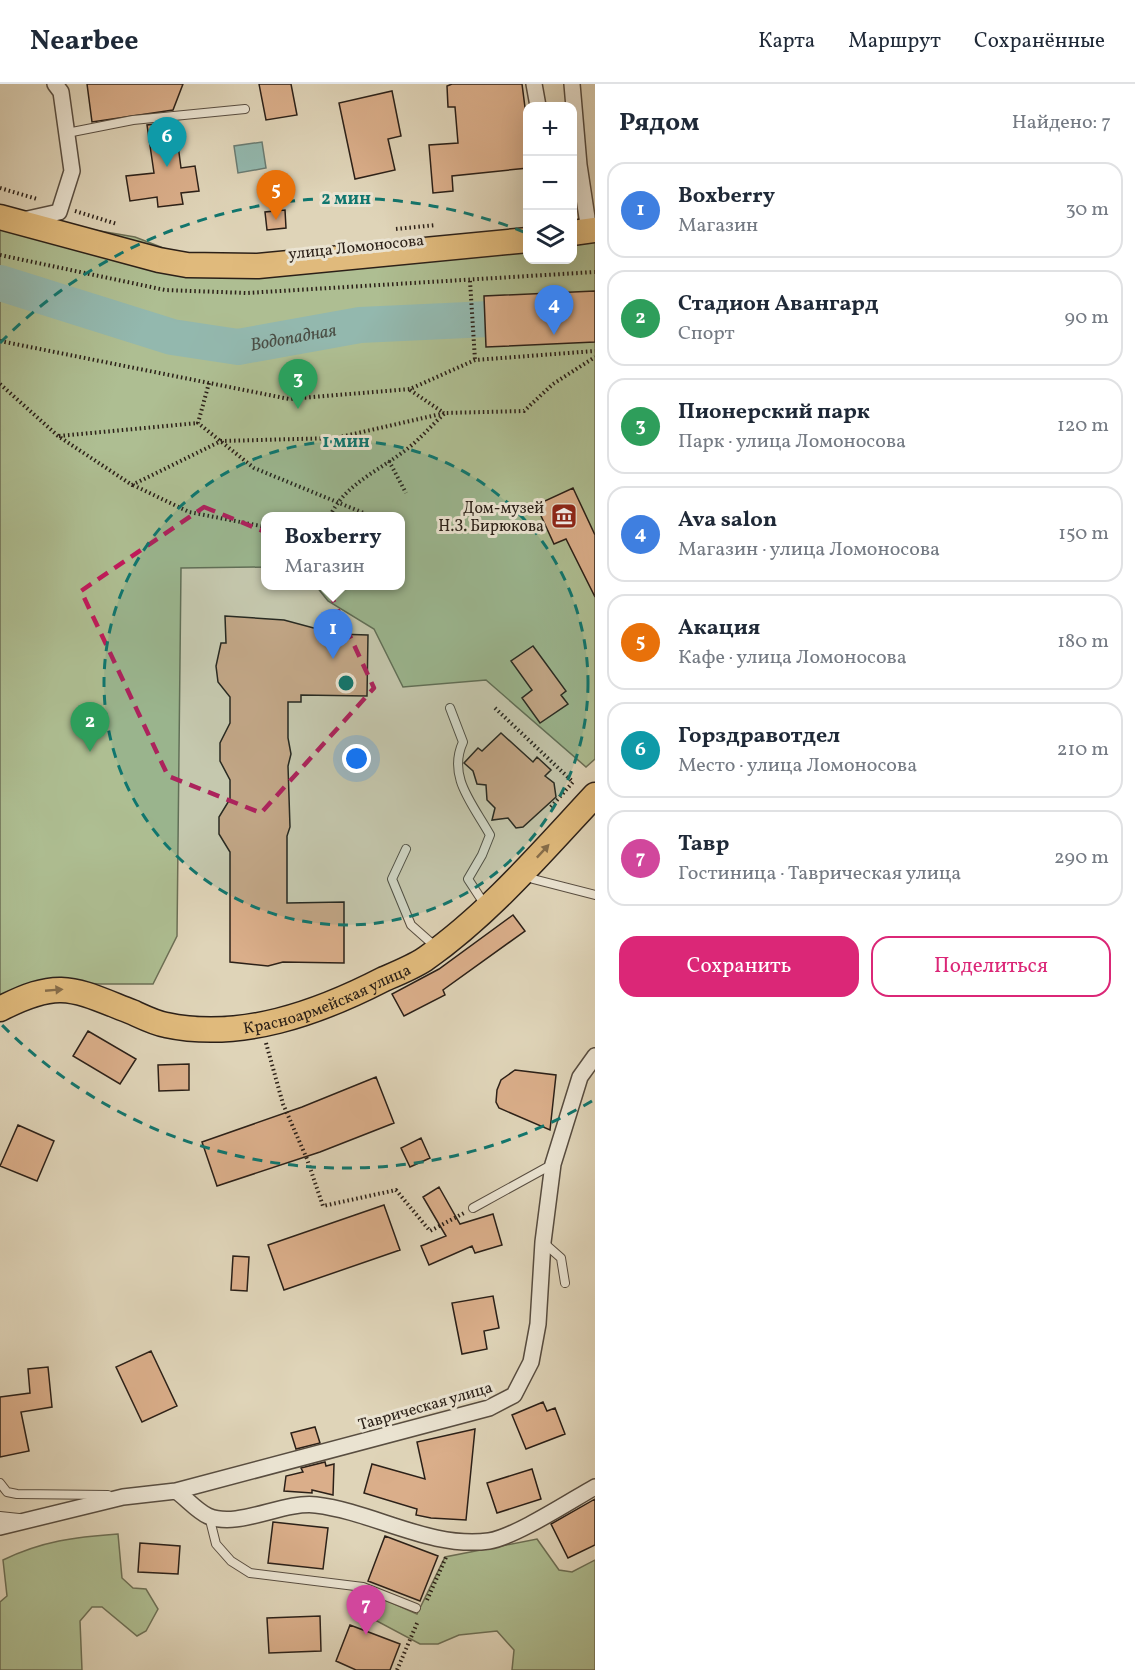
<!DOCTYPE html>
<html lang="ru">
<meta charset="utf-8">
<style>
body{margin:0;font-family:Vollkorn,serif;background:#f6f6f7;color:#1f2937}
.controls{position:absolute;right:18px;top:18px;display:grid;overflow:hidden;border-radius:12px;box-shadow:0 6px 24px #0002}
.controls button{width:54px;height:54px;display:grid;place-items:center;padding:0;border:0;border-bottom:2px solid #e0e1e3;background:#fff;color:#1f2937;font:30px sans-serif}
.you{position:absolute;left:357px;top:675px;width:21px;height:21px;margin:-15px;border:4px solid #fff;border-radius:50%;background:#1a73e8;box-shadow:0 0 0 9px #1a73e833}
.badge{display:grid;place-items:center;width:39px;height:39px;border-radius:50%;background:#db2777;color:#fff;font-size:20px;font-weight:700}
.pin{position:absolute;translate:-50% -50px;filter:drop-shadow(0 2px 3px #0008)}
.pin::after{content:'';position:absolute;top:32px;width:21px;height:18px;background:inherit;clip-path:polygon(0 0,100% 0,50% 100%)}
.popup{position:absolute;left:261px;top:428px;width:144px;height:78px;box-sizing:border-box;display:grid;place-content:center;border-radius:12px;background:#fff;filter:drop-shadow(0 2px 4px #0005);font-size:20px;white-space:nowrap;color:#747a83}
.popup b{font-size:22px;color:#1f2937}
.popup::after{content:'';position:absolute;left:50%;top:100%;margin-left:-12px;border:12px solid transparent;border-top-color:#fff}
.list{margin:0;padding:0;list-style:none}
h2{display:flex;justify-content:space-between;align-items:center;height:78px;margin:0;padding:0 24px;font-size:26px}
h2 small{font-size:20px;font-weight:400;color:#747a83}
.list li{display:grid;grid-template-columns:39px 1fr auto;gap:18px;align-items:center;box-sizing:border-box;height:96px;margin:0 12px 12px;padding:0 12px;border:2px solid #e0e1e3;border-radius:18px}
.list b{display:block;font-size:22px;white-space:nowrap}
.list p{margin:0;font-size:20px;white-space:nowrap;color:#747a83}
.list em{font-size:20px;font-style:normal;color:#747a83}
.actions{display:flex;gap:12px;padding:18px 24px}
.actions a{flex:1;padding:14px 0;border:2px solid #db2777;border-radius:18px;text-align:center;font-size:21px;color:#db2777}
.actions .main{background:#db2777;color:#fff}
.icon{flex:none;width:33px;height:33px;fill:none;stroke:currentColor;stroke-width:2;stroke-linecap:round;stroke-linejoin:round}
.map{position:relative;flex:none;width:595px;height:1586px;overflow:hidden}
header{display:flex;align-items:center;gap:36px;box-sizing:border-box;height:84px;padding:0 30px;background:#fff;border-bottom:2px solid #e0e1e3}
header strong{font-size:28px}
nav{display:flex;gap:33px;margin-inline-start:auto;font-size:21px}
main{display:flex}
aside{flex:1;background:#fff}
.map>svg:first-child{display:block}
.green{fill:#aebe92;stroke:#6c6f55;stroke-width:1.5}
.water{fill:#93b8ae;stroke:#697b72;stroke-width:1.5}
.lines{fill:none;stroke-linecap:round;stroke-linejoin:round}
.river{stroke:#93b8ae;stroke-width:36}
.building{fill:#daae8a;stroke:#2b2018;stroke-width:1.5}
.lane-casing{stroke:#584d40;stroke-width:10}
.street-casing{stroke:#584d40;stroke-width:18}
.primary-casing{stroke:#2b2018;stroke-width:27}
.path{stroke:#2b2018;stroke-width:4;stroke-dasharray:1.5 3;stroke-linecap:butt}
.lane{stroke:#eae3d1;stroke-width:8}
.street{stroke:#eae3d1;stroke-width:15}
.primary{stroke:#e0ba7c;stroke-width:24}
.oneway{fill:#866d4a}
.marked{fill:none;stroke:#c2185b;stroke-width:4.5;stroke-dasharray:12 8;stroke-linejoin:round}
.ring{fill:none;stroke:#0f766e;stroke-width:3;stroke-dasharray:10 8}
.labels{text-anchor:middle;stroke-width:6;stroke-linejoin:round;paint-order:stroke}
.street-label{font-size:16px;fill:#2b2018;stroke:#eae3d1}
.poi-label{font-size:16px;fill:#2b2018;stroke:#eae3d1;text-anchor:end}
.water-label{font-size:18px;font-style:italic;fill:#4a4e45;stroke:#eae3d1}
.centre{fill:#0f766e;stroke:#eae3d1;stroke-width:3}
.ring-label{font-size:18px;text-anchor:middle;font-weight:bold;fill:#0f766e;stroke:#eae3d1;stroke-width:6;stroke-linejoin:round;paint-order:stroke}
</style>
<header>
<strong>Nearbee</strong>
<nav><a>Карта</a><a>Маршрут</a><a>Сохранённые</a></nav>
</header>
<main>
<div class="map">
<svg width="595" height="1586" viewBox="0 0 595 1586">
<rect width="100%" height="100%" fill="#dfd4b8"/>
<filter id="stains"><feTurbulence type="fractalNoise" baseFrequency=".00333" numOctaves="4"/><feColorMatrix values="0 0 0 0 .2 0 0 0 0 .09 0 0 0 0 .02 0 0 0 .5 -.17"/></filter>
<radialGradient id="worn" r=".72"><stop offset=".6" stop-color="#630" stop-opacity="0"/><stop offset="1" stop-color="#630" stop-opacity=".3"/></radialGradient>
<!-- green -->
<path class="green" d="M0,130L135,153L184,172L250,173L527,152L528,176H572L573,149L595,148V675L586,683L486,596L403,603L374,545L328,517L316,502H400V432H266L265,483L181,484L177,852L153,900H100L44,896L0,915Z
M118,1450L122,1494L133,1504L146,1505L158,1525L146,1547L137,1552L102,1523H92L80,1537L82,1586H0V1518L7,1512L3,1476C42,1457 75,1453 118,1450Z
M537,1455L559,1486L572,1488L595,1476V1586H512L514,1566L497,1547L459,1551L438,1560H420L358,1527L352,1520L356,1510L367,1508L417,1530L445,1473Z"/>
<!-- water -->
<path class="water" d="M262,58L266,84L238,89L234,62Z"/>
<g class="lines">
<!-- river -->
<path class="river" id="s1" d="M0,199L172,253L238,263L360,241L534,233"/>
</g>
<!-- building -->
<path class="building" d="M87,0H183L173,26L92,38Z
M259,0H291L297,31L266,36Z
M452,0H522L528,47V84L452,92L453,107L433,109L429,61L458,59L455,23H448L447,2Z
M392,7L401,52L388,55L395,86L355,95L339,19Z
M175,38L181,84L195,82L199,107L181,109L183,120L158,123L157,113L130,117L126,92L154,89L147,41Z
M285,126L286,144L267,146L265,128Z
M595,207V258L486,263L484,212Z
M573,404L595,451V513L566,455L554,460L536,421Z
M225,532L284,536L336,550L368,551L367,612L301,611V618H288V654L291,670L288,682L290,743L287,752V819L344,818V879L283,878L268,882L230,878V768L219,750V733L230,715V696L220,677V659L230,639V613L218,598L216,582L221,559H226Z
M533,562L566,607L561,611L568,620L540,639L522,614L532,606L511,577Z
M501,649L533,678L537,673L551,686L545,692L554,699L556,713L523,743L516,744L508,734L492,736L495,724L487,716L486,701L477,700L473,687L464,679L478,664L482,667Z
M513,831L525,847L443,906L445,911L404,932L392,910L439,885Z
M88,947L136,975L120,1000L73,972Z
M189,980V1006L159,1007L158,981Z
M515,986L556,991L550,1046L499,1024L496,1018L497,1006L501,996Z
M376,993L394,1039L320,1068L217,1102L202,1058L302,1023Z
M18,1041L54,1057L37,1097L0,1082Z
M421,1054L430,1074L410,1083L401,1064Z
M439,1103L460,1140L493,1130L502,1161L475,1169L472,1162L429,1181L421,1162L446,1152L423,1113Z
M384,1121L400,1166L284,1206L268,1161Z
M233,1172L249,1173L247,1207L231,1206Z
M493,1212L499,1244L484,1247L487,1265L462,1270L452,1219Z
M151,1267L177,1322L142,1338L116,1283Z
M48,1283L52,1323L21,1328L29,1367L0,1373V1313L30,1309L28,1285Z
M543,1318L547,1327L555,1324L565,1350L526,1365L512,1331Z
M315,1343L320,1359L296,1365L291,1349Z
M475,1345L466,1436L431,1434L416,1431L417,1425L364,1409L372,1380L425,1395L417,1358Z
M325,1378L326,1382L334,1380L333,1411L312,1406V1409L284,1407L286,1392L303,1388L301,1384Z
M532,1385L541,1415L497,1429L487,1399Z
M595,1415V1461L568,1474L551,1440Z
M273,1438L328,1444L323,1485L268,1479Z
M385,1452L438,1472L420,1517L368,1497Z
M140,1459L180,1462L178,1490L138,1488Z
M320,1532L321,1567L269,1569L267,1534Z
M350,1541L400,1560L390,1586H356L336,1577Z"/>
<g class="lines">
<defs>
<path id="lane" d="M67,49L133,36L245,25
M450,624L463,658C447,693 473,720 490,751L482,771L468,795L485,821
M406,765L392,795L411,841L437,864
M526,789L533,795L595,811
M473,1124L553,1080
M544,1159L561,1174L565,1199
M0,1399L7,1408L17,1410L108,1411
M0,1432L19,1434
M209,1432L216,1460L231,1477L250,1489L363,1503L416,1524"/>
<path id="street" d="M534,0L538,22
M572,0L579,81L588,140
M23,136L59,128L72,87L61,8L55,0
M176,1407C186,1414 197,1427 208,1432C238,1445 283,1417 316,1421C374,1428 430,1465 489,1457C515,1453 570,1417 595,1403
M0,1443L123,1413L176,1407L489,1324L514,1311L531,1278L538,1240L543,1158L553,1080L580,993L595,972"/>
<g id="primary">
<path d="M0,133L159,176L187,181L258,182L528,156"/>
<path d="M572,149L595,146"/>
<path id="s2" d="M0,925C60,894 73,905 132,928C143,933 155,939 166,941C241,957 318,929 384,895C398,889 413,883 425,875C489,830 542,768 595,711"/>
</g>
</defs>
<!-- lane casing -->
<use href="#lane" class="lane-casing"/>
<!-- street casing -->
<use href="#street" class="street-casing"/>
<!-- primary casing -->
<use href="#primary" class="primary-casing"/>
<!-- path -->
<path class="path" d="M0,104L37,115
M75,127L117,140
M396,145L436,141
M0,171L165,206L247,209L595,188
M470,197L475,276
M0,257L289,315L410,305L475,276L595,267
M209,299L198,339L254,384L371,432
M0,300L58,352L132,401L221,357L336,354L445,329
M410,306L444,329
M59,352L198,339
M389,377L406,409
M133,401L189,428L266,443
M330,432C346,399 379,387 407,365C420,355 432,341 445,329L524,327L553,300L595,273
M495,624L573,698L549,725
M266,959L283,1020L307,1075L323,1122L396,1106L430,1147L464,1129
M427,1516L447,1471
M397,1586L418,1537"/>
<!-- lane -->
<use href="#lane" class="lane"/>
<!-- street -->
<use href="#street" class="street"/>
<!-- primary -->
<use href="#primary" class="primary"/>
</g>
<!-- one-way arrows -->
<defs><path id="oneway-solid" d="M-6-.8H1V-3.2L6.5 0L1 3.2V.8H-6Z" transform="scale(1.5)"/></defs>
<g class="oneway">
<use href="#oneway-solid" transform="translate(543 767) rotate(-47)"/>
<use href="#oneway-solid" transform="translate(54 906) rotate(-5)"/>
</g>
<!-- marked area -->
<path class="marked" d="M204,423L310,466L374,604L261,729L168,692L81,507Z"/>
<!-- distance rings -->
<circle cx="346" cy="599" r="242" fill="#0f766e" fill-opacity=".12"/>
<g class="ring">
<circle cx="346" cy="599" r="242"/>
<path d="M592 1017A485 485 0 0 1 0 939M0 259A485 485 0 0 1 524 148"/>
</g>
<!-- icons -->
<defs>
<symbol id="museum-square" viewBox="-11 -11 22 22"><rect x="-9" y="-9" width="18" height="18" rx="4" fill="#8f2418" stroke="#eae3d1"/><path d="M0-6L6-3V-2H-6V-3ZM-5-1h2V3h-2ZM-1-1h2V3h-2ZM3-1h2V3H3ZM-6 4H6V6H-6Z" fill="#fff"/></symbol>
</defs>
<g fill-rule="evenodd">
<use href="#museum-square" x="549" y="417" width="30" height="30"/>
</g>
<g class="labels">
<!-- street labels -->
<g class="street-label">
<text transform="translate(356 162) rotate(-6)" y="6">улица Ломоносова</text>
<text dy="6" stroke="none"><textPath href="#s2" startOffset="342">Красноармейская улица</textPath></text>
<text transform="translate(425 1321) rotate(-16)" y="6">Таврическая улица</text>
</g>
<!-- poi labels -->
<g class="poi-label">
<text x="544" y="429">Дом-музей<tspan x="544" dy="18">Н.З. Бирюкова</tspan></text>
</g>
<!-- water labels -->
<g class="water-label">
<text dy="6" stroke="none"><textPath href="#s1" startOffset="303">Водопадная</textPath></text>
</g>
</g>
<circle cx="346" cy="599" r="9" class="centre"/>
<g class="ring-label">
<text x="346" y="120">2 мин</text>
<text x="346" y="363">1 мин</text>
</g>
<rect width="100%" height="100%" filter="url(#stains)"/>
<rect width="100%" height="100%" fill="url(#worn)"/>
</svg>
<div class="controls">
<button>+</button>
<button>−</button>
<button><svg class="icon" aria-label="layers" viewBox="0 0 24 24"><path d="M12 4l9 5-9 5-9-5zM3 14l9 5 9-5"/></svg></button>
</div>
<div class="you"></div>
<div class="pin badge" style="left:333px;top:575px;background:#3f7fe0">1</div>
<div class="popup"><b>Boxberry</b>Магазин</div>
<div class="pin badge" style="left:90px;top:668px;background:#2e9e5b">2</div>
<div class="pin badge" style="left:298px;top:325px;background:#2e9e5b">3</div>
<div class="pin badge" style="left:554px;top:251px;background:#3f7fe0">4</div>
<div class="pin badge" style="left:276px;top:136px;background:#e8710a">5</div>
<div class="pin badge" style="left:167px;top:83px;background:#0f9aa8">6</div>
<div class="pin badge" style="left:366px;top:1551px;background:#d1479c">7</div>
</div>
<aside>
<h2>Рядом<small>Найдено: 7</small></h2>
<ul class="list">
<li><span class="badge" style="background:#3f7fe0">1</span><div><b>Boxberry</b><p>Магазин</p></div><em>30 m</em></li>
<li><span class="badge" style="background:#2e9e5b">2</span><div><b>Стадион Авангард</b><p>Спорт</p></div><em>90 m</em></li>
<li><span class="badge" style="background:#2e9e5b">3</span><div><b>Пионерский парк</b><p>Парк · улица Ломоносова</p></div><em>120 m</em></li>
<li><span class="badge" style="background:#3f7fe0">4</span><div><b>Ava salon</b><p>Магазин · улица Ломоносова</p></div><em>150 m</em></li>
<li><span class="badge" style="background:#e8710a">5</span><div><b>Акация</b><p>Кафе · улица Ломоносова</p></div><em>180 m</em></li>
<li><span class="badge" style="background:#0f9aa8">6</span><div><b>Горздравотдел</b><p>Место · улица Ломоносова</p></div><em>210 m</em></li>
<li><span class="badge" style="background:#d1479c">7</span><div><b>Тавр</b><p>Гостиница · Таврическая улица</p></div><em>290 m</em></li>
</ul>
<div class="actions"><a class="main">Сохранить</a><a>Поделиться</a></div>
</aside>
</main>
